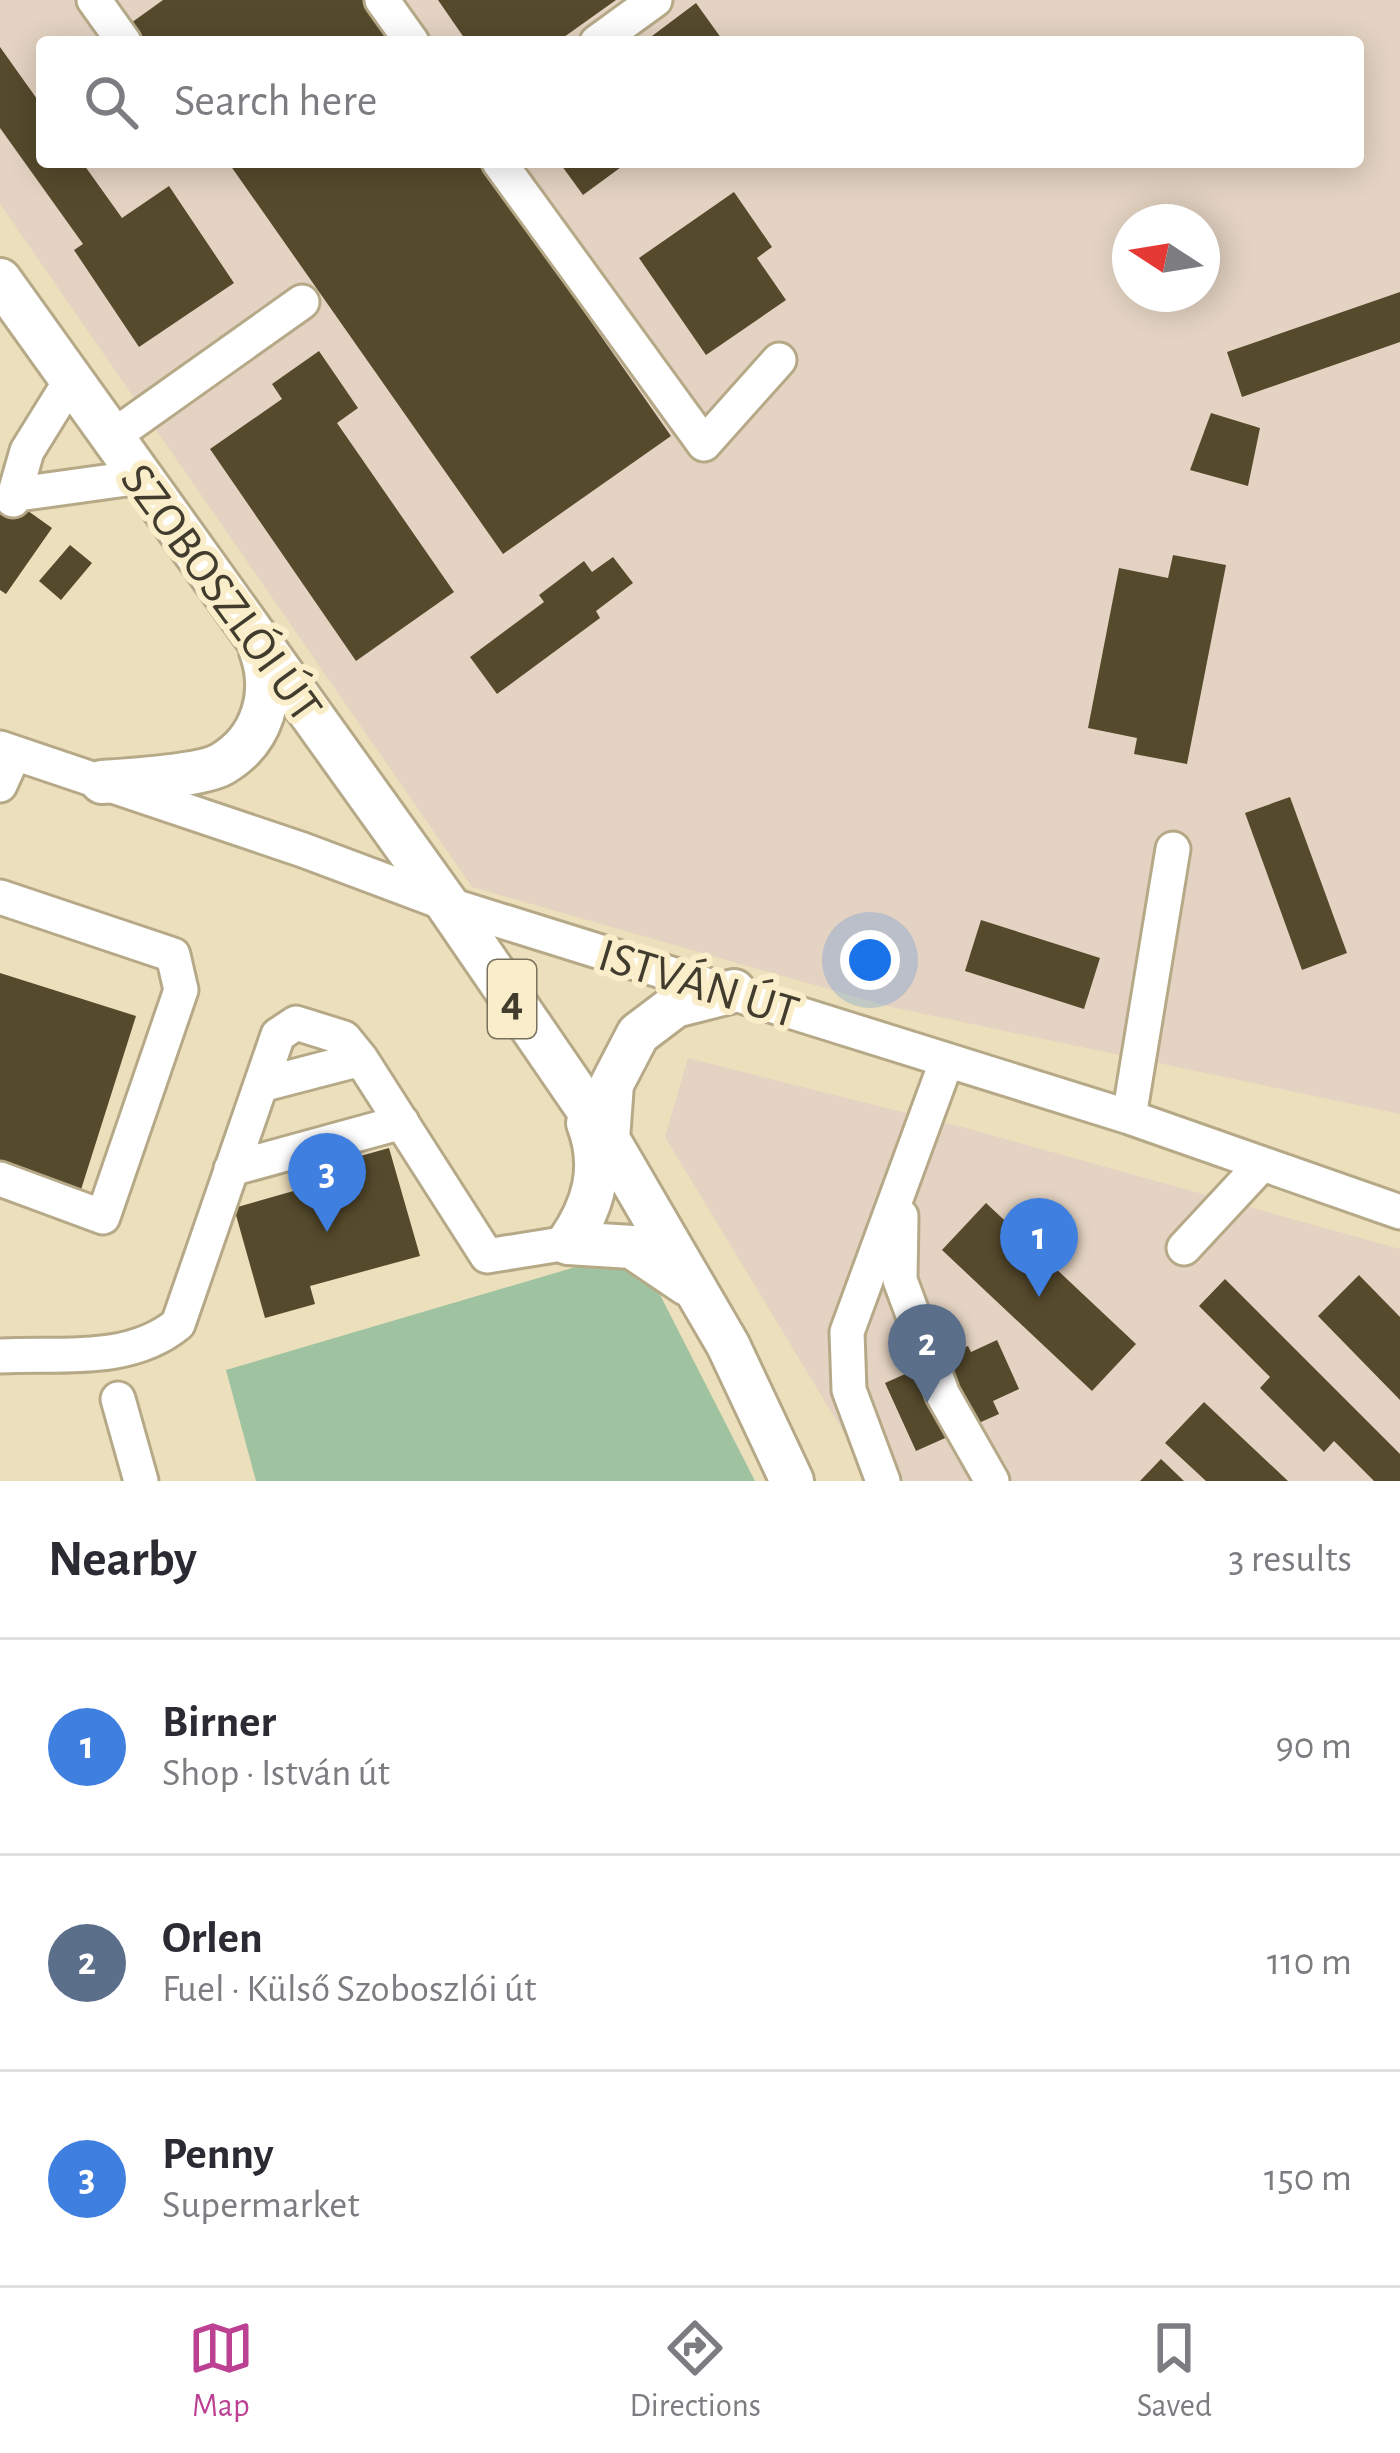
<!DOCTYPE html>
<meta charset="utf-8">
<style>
body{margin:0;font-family:"Alegreya Sans",sans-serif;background:#f2f2f3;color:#2b2b33}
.compass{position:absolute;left:1112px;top:204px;width:108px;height:108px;border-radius:50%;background:#fff;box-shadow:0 6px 30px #0003;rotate:282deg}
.you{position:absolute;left:870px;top:960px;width:42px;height:42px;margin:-30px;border:9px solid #fff;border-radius:50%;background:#1a73e8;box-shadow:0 0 0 18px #1a73e833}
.badge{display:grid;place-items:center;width:78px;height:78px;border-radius:50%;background:#bc4193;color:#fff;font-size:39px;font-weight:700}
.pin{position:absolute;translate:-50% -99px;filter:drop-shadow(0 3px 6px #0008)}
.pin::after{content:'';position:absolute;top:63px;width:42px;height:36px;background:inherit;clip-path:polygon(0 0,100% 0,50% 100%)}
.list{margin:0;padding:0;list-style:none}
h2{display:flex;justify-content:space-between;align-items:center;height:156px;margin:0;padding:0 48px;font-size:51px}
h2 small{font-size:39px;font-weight:400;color:#7c7c81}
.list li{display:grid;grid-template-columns:78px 1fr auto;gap:36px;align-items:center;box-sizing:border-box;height:216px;padding:0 48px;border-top:3px solid #e1e1e2}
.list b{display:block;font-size:45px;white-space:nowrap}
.list p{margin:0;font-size:39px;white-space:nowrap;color:#7c7c81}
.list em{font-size:39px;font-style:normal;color:#7c7c81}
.icon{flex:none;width:66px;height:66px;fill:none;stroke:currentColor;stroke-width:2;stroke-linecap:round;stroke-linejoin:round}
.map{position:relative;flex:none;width:1400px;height:1481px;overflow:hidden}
.search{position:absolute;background:#fff;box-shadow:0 6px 30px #0003;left:36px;right:36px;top:36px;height:132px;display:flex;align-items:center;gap:30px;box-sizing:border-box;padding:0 42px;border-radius:12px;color:#7c7c81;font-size:45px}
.sheet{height:804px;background:#fff}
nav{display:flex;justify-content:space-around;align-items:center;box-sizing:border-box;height:168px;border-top:3px solid #e1e1e2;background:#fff;font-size:33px;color:#7c7c81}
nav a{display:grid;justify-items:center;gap:6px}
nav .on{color:#bc4193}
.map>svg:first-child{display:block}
.industrial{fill:#e4d3c2;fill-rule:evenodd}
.green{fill:#9fc2a1}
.building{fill:#554a2c}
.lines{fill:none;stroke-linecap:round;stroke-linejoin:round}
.minor-casing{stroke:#b6a988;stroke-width:39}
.major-casing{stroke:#b6a988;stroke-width:48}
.minor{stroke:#fff;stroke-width:33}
.major{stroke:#fff;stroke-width:42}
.labels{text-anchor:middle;stroke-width:12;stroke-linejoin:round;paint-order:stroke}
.shield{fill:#faedc9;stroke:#78715c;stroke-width:3}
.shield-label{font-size:45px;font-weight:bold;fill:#413c2e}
.street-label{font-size:48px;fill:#413c2e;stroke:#faedc9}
</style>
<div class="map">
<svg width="1400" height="1481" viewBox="0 0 1400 1481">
<rect width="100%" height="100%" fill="#ecdfbc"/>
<!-- industrial -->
<path class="industrial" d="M0,0H1400V1114L891,1007L472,887L0,204ZM42,42H1358V162H42ZM1130,222H1202V294H1130Z
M688,1058L966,1128L1400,1249V1481H873L665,1137Z"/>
<!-- green -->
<path class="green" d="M606,1258L655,1285L755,1481H256L226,1370Z"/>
<!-- building -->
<path class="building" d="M163,0H365L395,42H144L131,23Z
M438,0H616L557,42H467Z
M696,3L724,42H644Z
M0,47L42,106V162H82L122,218L169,186L234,283L139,347L74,250L83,244L0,128Z
M228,162H479L671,436L503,554Z
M559,162H628L583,195Z
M734,192L772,247L757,258L786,300L706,355L639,258Z
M1400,292V342L1242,397L1227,352Z
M319,351L358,408L337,423L454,592L356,661L210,449L282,399L272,384Z
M1211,413L1260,428L1248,486L1190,470Z
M0,491L52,528L6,594L0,590Z
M70,545L92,563L61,600L39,581Z
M1173,555L1226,565L1187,764L1134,754L1137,738L1088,728L1119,568L1168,578Z
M613,557L633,583L596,611L600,618L497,694L470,657L544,602L539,595L584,561L592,572Z
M1290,797L1347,953L1302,970L1245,813Z
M981,920L1100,958L1084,1009L965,971Z
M0,973L136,1016L79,1196L0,1171Z
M389,1148L420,1256L310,1286L315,1304L265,1318L234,1208L332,1180L328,1165Z
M986,1203L1136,1344L1092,1391L942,1250Z
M1359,1275L1400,1317V1400L1318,1316Z
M1225,1279L1400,1454V1481H1374L1334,1441L1324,1452L1260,1388L1270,1377L1199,1306Z
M997,1340L1019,1389L993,1401L999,1414L916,1451L885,1383L968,1346L971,1352Z
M1204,1402L1288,1481H1206L1165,1443Z
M1161,1459L1184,1481H1140Z"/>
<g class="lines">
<defs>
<path id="minor" d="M94,0L124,42
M382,0L412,42
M597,42L655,0
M499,162L704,444L779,360
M112,437L302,302
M18,494L141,477
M13,500L27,451L71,380
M0,748L303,850L447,904L1129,1117L1400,1212
M0,785L14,754
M0,897L173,955L181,990L103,1217L0,1179
M261,1085L361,1059
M1129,1117L1173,849
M231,1169L402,1122
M901,1216L900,1280L943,1395L992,1481
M1184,1248L1262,1164
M0,1356C61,1353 129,1364 178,1324L278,1035L296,1023L344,1038L361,1059L487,1256L568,1243
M118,1399L141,1481
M883,1481L849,1390L847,1332L947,1060"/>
<path id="major" d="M0,280L447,904L608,1139L728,1345L792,1481
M102,782C130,780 201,776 222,764C263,740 276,693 261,651
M608,1139L612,1084L638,1034L675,1006L734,991
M568,1243C594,1206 605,1167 588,1123
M568,1243L632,1247L687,1284"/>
</defs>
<!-- minor casing -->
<use href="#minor" class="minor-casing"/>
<!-- major casing -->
<use href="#major" class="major-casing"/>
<!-- minor -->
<use href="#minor" class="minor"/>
<!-- major -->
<use href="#major" class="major"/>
</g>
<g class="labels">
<!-- shield labels -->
<rect class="shield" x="488" y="960" width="48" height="78" rx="9"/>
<g class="shield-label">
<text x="512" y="1015">4</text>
</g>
<!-- street labels -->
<g class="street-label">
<text transform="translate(223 592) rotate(54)" y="17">SZOBOSZLÓI ÚT</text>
<text transform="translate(699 982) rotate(17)" y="17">ISTVÁN ÚT</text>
</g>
</g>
</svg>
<svg class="compass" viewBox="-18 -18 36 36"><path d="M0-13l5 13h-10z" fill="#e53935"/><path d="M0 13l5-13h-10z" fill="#7c7c81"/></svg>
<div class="you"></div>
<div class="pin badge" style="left:1039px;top:1297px;background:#3f7fe0">1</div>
<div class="pin badge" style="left:927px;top:1403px;background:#5c6f8a">2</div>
<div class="pin badge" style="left:327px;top:1232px;background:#3f7fe0">3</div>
<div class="search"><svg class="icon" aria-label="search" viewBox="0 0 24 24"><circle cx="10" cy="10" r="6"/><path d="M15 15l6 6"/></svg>Search here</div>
</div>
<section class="sheet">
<h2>Nearby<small>3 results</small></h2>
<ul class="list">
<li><span class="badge" style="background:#3f7fe0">1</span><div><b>Birner</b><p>Shop · István út</p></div><em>90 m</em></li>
<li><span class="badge" style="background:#5c6f8a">2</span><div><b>Orlen</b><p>Fuel · Külső Szoboszlói út</p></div><em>110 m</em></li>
<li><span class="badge" style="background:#3f7fe0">3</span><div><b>Penny</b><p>Supermarket</p></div><em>150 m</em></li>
</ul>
</section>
<nav>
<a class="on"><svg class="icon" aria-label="map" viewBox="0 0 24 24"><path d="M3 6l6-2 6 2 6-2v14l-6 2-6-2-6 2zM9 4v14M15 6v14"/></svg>Map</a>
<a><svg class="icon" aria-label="directions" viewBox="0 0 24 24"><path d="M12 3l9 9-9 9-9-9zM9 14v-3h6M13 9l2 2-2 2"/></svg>Directions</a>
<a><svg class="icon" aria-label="saved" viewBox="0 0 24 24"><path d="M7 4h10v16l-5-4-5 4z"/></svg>Saved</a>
</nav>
